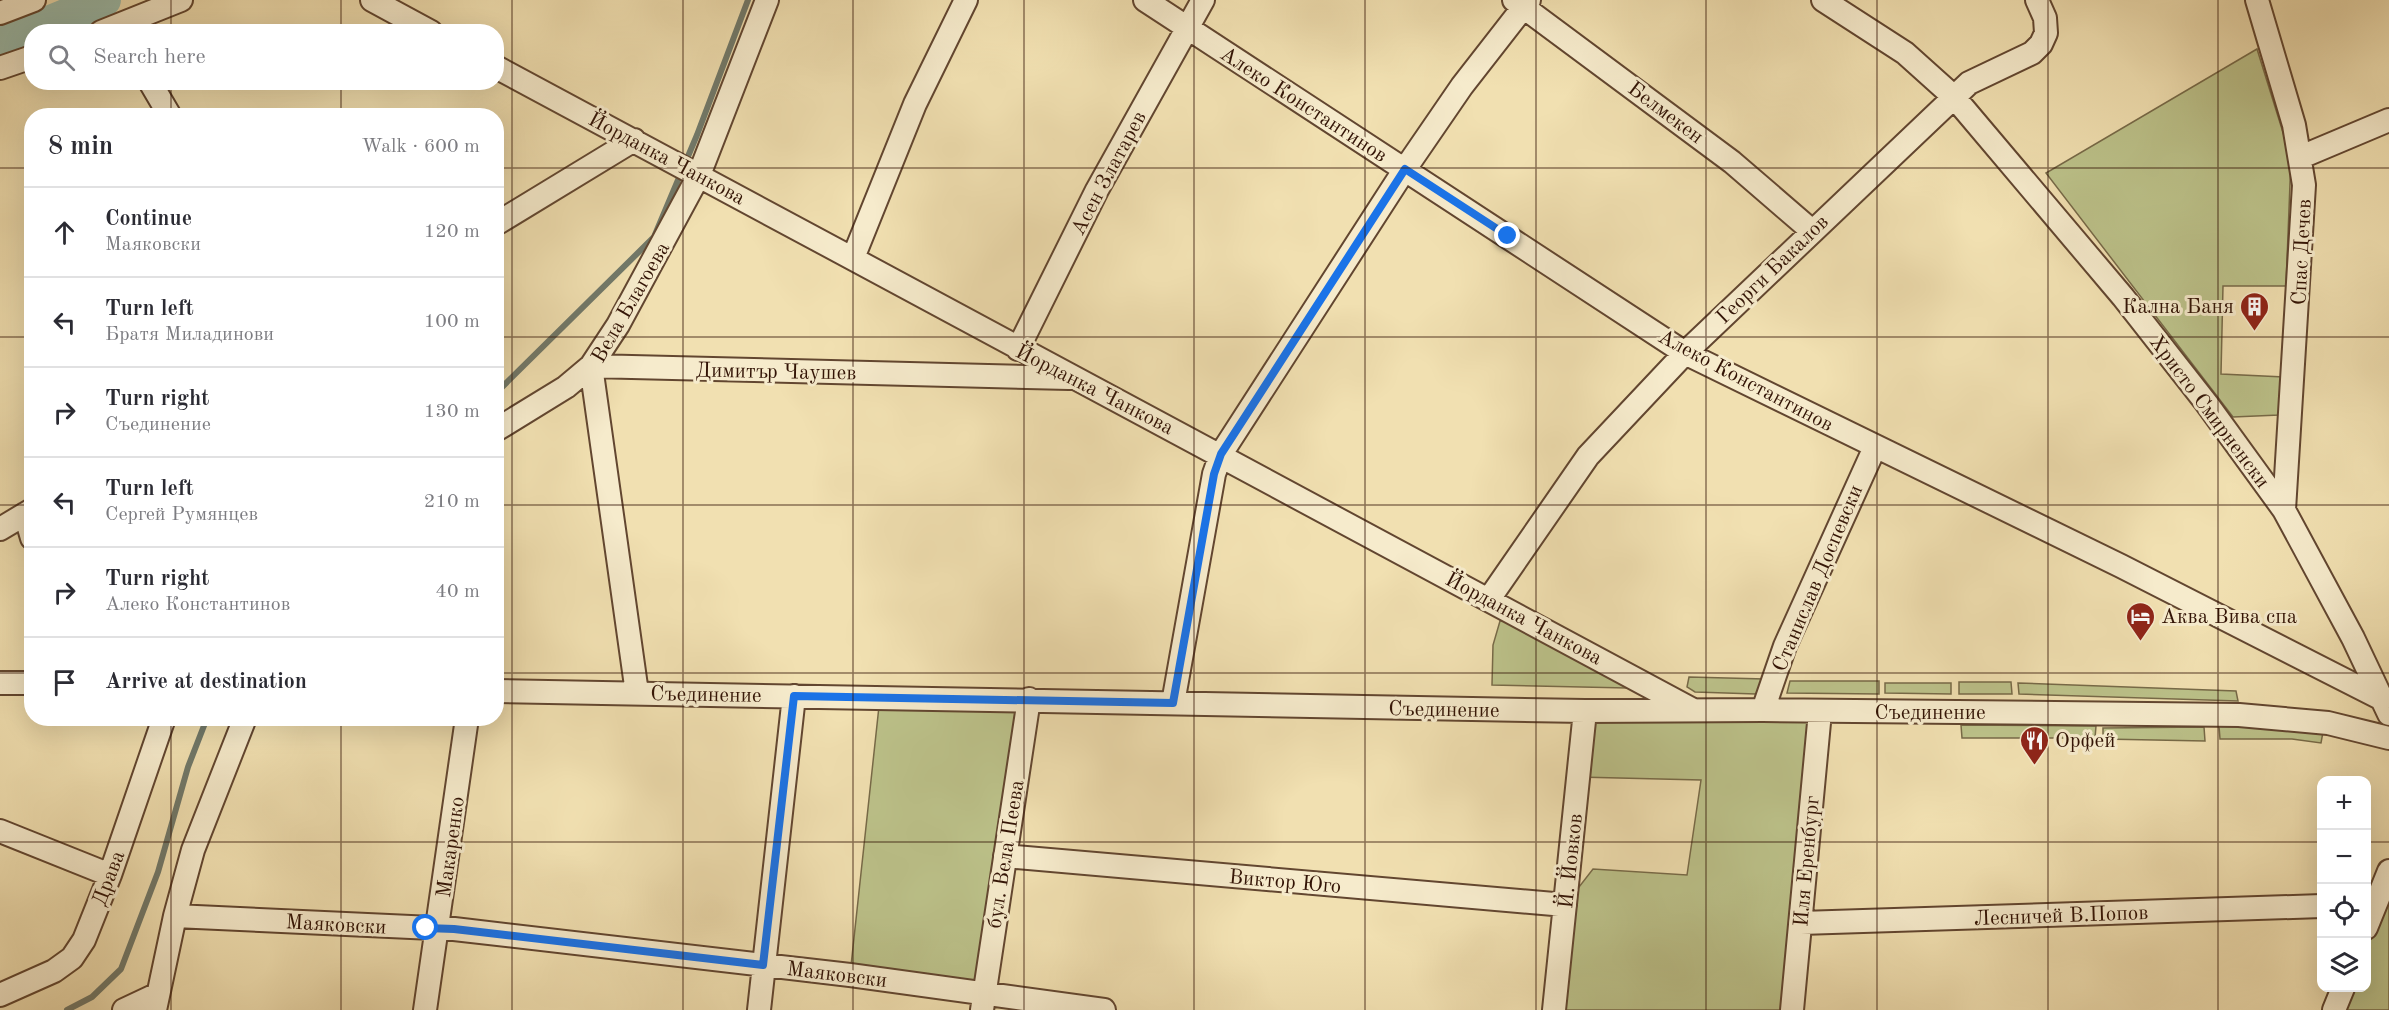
<!DOCTYPE html>
<meta charset="utf-8">
<style>
body{margin:0;font-family:"Old Standard TT",serif;background:#f7f7f7;color:#2b2b33}
.controls{position:absolute;right:18px;bottom:18px;display:grid;overflow:hidden;border-radius:12px;box-shadow:0 6px 24px #0002}
.controls button{width:54px;height:54px;display:grid;place-items:center;padding:0;border:0;border-bottom:2px solid #e1e1e2;background:#fff;color:#2b2b33;font:30px sans-serif}
.stop{position:absolute;width:18px;height:18px;margin:-14px;border:4px solid #1a73e8;border-radius:50%;background:#fff}
.stop.end{background:#1a73e8;border-color:#fff;box-shadow:0 2px 6px #0008}
.list{margin:0;padding:0;list-style:none}
h2{display:flex;justify-content:space-between;align-items:center;height:78px;margin:0;padding:0 24px;font-size:26px}
h2 small{font-size:20px;font-weight:400;color:#7c7c81}
.list li{display:grid;grid-template-columns:39px 1fr auto;gap:18px;align-items:center;box-sizing:border-box;height:90px;padding:0 24px;border-top:2px solid #e1e1e2}
.list b{display:block;font-size:22px;white-space:nowrap}
.list p{margin:0;font-size:20px;white-space:nowrap;color:#7c7c81}
.list em{font-size:20px;font-style:normal;color:#7c7c81}
.icon{flex:none;width:33px;height:33px;fill:none;stroke:currentColor;stroke-width:2;stroke-linecap:round;stroke-linejoin:round}
.map{position:relative;flex:none;width:2389px;height:1010px;overflow:hidden}
.search{position:absolute;background:#fff;box-shadow:0 6px 24px #0002;left:24px;top:24px;width:480px;height:66px;display:flex;align-items:center;gap:15px;box-sizing:border-box;padding:0 21px;border-radius:24px;color:#7c7c81;font-size:22px}
.panel{position:absolute;background:#fff;box-shadow:0 6px 24px #0002;left:24px;top:108px;width:480px;height:618px;border-radius:24px}
.map>svg:first-child{display:block}
.green{fill:#bcc28a;stroke:#776a48;stroke-width:1.5}
.lines{fill:none;stroke-linecap:round;stroke-linejoin:round}
.stream{stroke:#71796a;stroke-width:6}
.river{stroke:#9bbdad;stroke-width:34}
.minor-casing{stroke:#624630;stroke-width:26}
.minor{stroke:#f6ebcc;stroke-width:22}
.route{stroke:#1a73e8;stroke-width:8}
.grid{fill:none;stroke:#321305;stroke-width:1.5;stroke-opacity:0.55}
.labels{text-anchor:middle;stroke-width:6;stroke-linejoin:round;paint-order:stroke}
.street-label{font-size:21px;fill:#321305;stroke:#f6ebcc}
.poi-label{font-size:21px;fill:#321305;stroke:#f6ebcc;text-anchor:start}
</style>
<div class="map">
<svg width="2389" height="1010" viewBox="0 0 2389 1010">
<rect width="100%" height="100%" fill="#f1e0b1"/>
<filter id="stains"><feTurbulence type="fractalNoise" baseFrequency=".00333" numOctaves="4"/><feColorMatrix values="0 0 0 0 .2 0 0 0 0 .09 0 0 0 0 .02 0 0 0 .5 -.17"/></filter>
<radialGradient id="worn" r=".72"><stop offset=".6" stop-color="#630" stop-opacity="0"/><stop offset="1" stop-color="#630" stop-opacity=".3"/></radialGradient>
<!-- green -->
<path class="green" d="M2257,49L2291,158L2286,286H2223L2221,374L2284,377L2279,415L2233,417L2046,173Z
M1500,621H1510L1628,680L1627,688L1492,685L1493,645Z
M1689,677L1764,679L1756,694L1695,692L1687,687Z
M1790,681H1879V694L1787,693Z
M1959,682H2011L2012,694H1959Z
M1885,683H1951V694L1885,693Z
M2018,683L2236,691L2238,701L2019,694Z
M880,697L1029,699L988,973L970,993L850,975Z
M1585,711L1820,712L1791,1010H1554L1565,905L1593,869L1687,875L1701,780L1578,777Z
M1961,725L2096,726L2095,738H1962Z
M2219,726H2294L2323,732L2321,743L2292,739H2220Z
M2204,727L2205,741L2103,739V728Z
M2389,871V1010H2334L2343,988H2366L2367,929Z"/>
<g class="lines">
<!-- stream -->
<path class="stream" d="M496,393L654,237L697,135L748,0
M67,1010L92,997L121,969L158,872L188,767L207,718"/>
<!-- river -->
<path class="river" d="M0,43L104,0"/>
<defs>
<path id="minor" d="M372,0L431,32
M1145,0L1685,353L2121,566L2382,699
M1514,0L1732,162L1812,231
M1823,0L1905,53L1954,97L2123,297L2207,404L2284,510L2353,638L2389,714
M2257,0L2294,125L2304,185L2284,510
M0,13L34,0
M101,32L181,0
M496,67L1693,710
M0,68L32,57
M150,82L170,116
M2301,157L2389,120
M496,224L634,140
M853,258L915,104L966,0
M1018,349L1097,190L1203,0
M496,430L566,387L591,366L1069,378
M25,514L32,538
M0,529L32,510
M1489,599L1588,456L1685,353L1969,83L2032,53L2041,44L2046,33L2045,18L2037,0
M0,683H32
M496,691L1585,711L1763,710L2239,715L2328,723L2389,738
M637,693L591,366L618,325L699,175L767,0
M1173,703L1214,474L1221,454L1405,169L1462,86L1529,0
M1763,710L1785,646L1875,447
M0,831L110,875
M1005,856L1565,905
M175,916L454,929L850,975L1104,1010
M1801,923L2322,906
M2366,928L2389,871
M0,995L54,971L72,958L84,940L110,875L164,718
M124,1010L158,994
M155,1010L175,916L193,850L245,718
M425,1010L467,718
M759,1010L794,696
M982,1010L1029,699
M1554,1010L1585,711
M1792,1010L1820,712
M2334,1010L2343,988"/>
</defs>
<!-- minor casing -->
<use href="#minor" class="minor-casing"/>
<!-- minor -->
<use href="#minor" class="minor"/>
</g>
<g class="lines">
<!-- route -->
<path class="route" d="M426,928L454,929L763,965L794,696L1173,703L1214,474L1221,454L1405,169L1508,236"/>
</g>
<!-- grid -->
<path class="grid" d="M171,0V32M341,0V32M512,0V1010M683,0V1010M853,0V1010M1024,0V1010M1194,0V1010M1365,0V1010M1536,0V1010M1706,0V1010M1877,0V1010M2048,0V1010M2218,0V1010M171,82V116M341,82V116M0,168H32M496,168H2389M0,337H32M496,337H2389M0,505H32M496,505H2389M0,673H32M496,673H2389M171,718V1010M341,718V1010M0,842H2322M2366,842H2389"/>
<!-- icons -->
<defs>
<symbol id="building-pin" viewBox="-11 -11 22 30"><path d="M0 17L-7.5 6A9.5 9.5 0 1 1 7.5 6Z" fill="#8f2418" stroke="#f6ebcc"/><path d="M-4-6H4V6H1V3H-1V6H-4ZM-2.5-4.3h1.7v1.8h-1.7ZM.8-4.3h1.7v1.8H.8ZM-2.5-1h1.7V.8h-1.7ZM.8-1h1.7V.8H.8Z" fill="#fff"/></symbol>
<symbol id="hotel-pin" viewBox="-11 -11 22 30"><path d="M0 17L-7.5 6A9.5 9.5 0 1 1 7.5 6Z" fill="#8f2418" stroke="#f6ebcc"/><path d="M-6-4.5h1.5V1H6V5H4.5V3h-9V5H-6ZM-4 0a1.8 1.8 0 1 1 3.6 0ZM.5 0V-2.5h3Q6-2.5 6 0Z" fill="#fff"/></symbol>
<symbol id="restaurant-pin" viewBox="-11 -11 22 30"><path d="M0 17L-7.5 6A9.5 9.5 0 1 1 7.5 6Z" fill="#8f2418" stroke="#f6ebcc"/><path d="M-5-6h1v4h1v-4h1v4h1v-4h1v5L-1.5 .5V6h-2V.5L-5-1ZM5-6V6H3V1.5H1.5Q1.5-4 5-6Z" fill="#fff"/></symbol>
</defs>
<g fill-rule="evenodd">
<use href="#building-pin" x="2238" y="290" width="33" height="45"/>
<use href="#hotel-pin" x="2124" y="600" width="33" height="45"/>
<use href="#restaurant-pin" x="2018" y="724" width="33" height="45"/>
</g>
<g class="labels">
<!-- street labels -->
<g class="street-label">
<text transform="translate(1304 104) rotate(33)" y="7">Алеко Константинов</text>
<text transform="translate(1666 112) rotate(37)" y="7">Белмекен</text>
<text transform="translate(667 158) rotate(28)" y="7">Йорданка Чанкова</text>
<text transform="translate(1108 173) rotate(-62)" y="7">Асен Златарев</text>
<text transform="translate(2301 252) rotate(-87)" y="7">Спас Дечев</text>
<text transform="translate(1772 269) rotate(-44)" y="7">Георги Бакалов</text>
<text transform="translate(630 302) rotate(-60)" y="7">Вела Благоева</text>
<text transform="translate(776 371) rotate(1)" y="7">Димитър Чаушев</text>
<text transform="translate(1746 380) rotate(28)" y="7">Алеко Константинов</text>
<text transform="translate(1095 389) rotate(27)" y="7">Йорданка Чанкова</text>
<text transform="translate(2210 411) rotate(53)" y="7">Христо Смирненски</text>
<text transform="translate(1817 578) rotate(-67)" y="7">Станислав Доспевски</text>
<text transform="translate(1524 618) rotate(28)" y="7">Йорданка Чанкова</text>
<text transform="translate(706 694) rotate(1)" y="7">Съединение</text>
<text transform="translate(1444 709) rotate(1)" y="7">Съединение</text>
<text x="1930" y="719">Съединение</text>
<text transform="translate(450 847) rotate(-82)" y="7">Макаренко</text>
<text transform="translate(1005 854) rotate(-81)" y="7">бул. Вела Пеева</text>
<text transform="translate(1570 861) rotate(-84)" y="7">Й. Йовков</text>
<text transform="translate(1806 861) rotate(-85)" y="7">Иля Еренбург</text>
<text transform="translate(108 878) rotate(-69)" y="7">Драва</text>
<text transform="translate(1285 881) rotate(5)" y="7">Виктор Юго</text>
<text transform="translate(2061 915) rotate(-2)" y="7">Лесничей В.Попов</text>
<text transform="translate(336 924) rotate(3)" y="7">Маяковски</text>
<text transform="translate(837 974) rotate(7)" y="7">Маяковски</text>
</g>
<!-- poi labels -->
<g class="poi-label">
<text x="2234" y="313" text-anchor="end">Кална Баня</text>
<text x="2161" y="623">Аква Вива спа</text>
<text x="2055" y="747">Орфей</text>
</g>
</g>
<rect width="100%" height="100%" filter="url(#stains)"/>
<rect width="100%" height="100%" fill="url(#worn)"/>
</svg>
<div class="controls">
<button>+</button>
<button>−</button>
<button><svg class="icon" aria-label="locate" viewBox="0 0 24 24"><circle cx="12" cy="12" r="6"/><path d="M12 2v4M12 18v4M2 12h4M18 12h4"/></svg></button>
<button><svg class="icon" aria-label="layers" viewBox="0 0 24 24"><path d="M12 4l9 5-9 5-9-5zM3 14l9 5 9-5"/></svg></button>
</div>
<div class="stop" style="left:426px;top:928px"></div>
<div class="stop end" style="left:1508px;top:236px"></div>
<div class="search"><svg class="icon" aria-label="search" viewBox="0 0 24 24"><circle cx="10" cy="10" r="6"/><path d="M15 15l6 6"/></svg>Search here</div>
<section class="panel">
<h2>8 min<small>Walk · 600 m</small></h2>
<ul class="list">
<li><svg class="icon" aria-label="ahead" viewBox="0 0 24 24"><path d="M12 20V5M6 11l6-6 6 6"/></svg><div><b>Continue</b><p>Маяковски</p></div><em>120 m</em></li>
<li><svg class="icon" aria-label="left" viewBox="0 0 24 24"><path d="M17 20v-9H6M10 6l-5 5 5 5"/></svg><div><b>Turn left</b><p>Братя Миладинови</p></div><em>100 m</em></li>
<li><svg class="icon" aria-label="right" viewBox="0 0 24 24"><path d="M7 20v-9h11M14 6l5 5-5 5"/></svg><div><b>Turn right</b><p>Съединение</p></div><em>130 m</em></li>
<li><svg class="icon" aria-label="left" viewBox="0 0 24 24"><path d="M17 20v-9H6M10 6l-5 5 5 5"/></svg><div><b>Turn left</b><p>Сергей Румянцев</p></div><em>210 m</em></li>
<li><svg class="icon" aria-label="right" viewBox="0 0 24 24"><path d="M7 20v-9h11M14 6l5 5-5 5"/></svg><div><b>Turn right</b><p>Алеко Константинов</p></div><em>40 m</em></li>
<li><svg class="icon" aria-label="arrive" viewBox="0 0 24 24"><path d="M6 21V4h12l-3 4 3 4H6"/></svg><div><b>Arrive at destination</b></div></li>
</ul>
</section>
</div>
